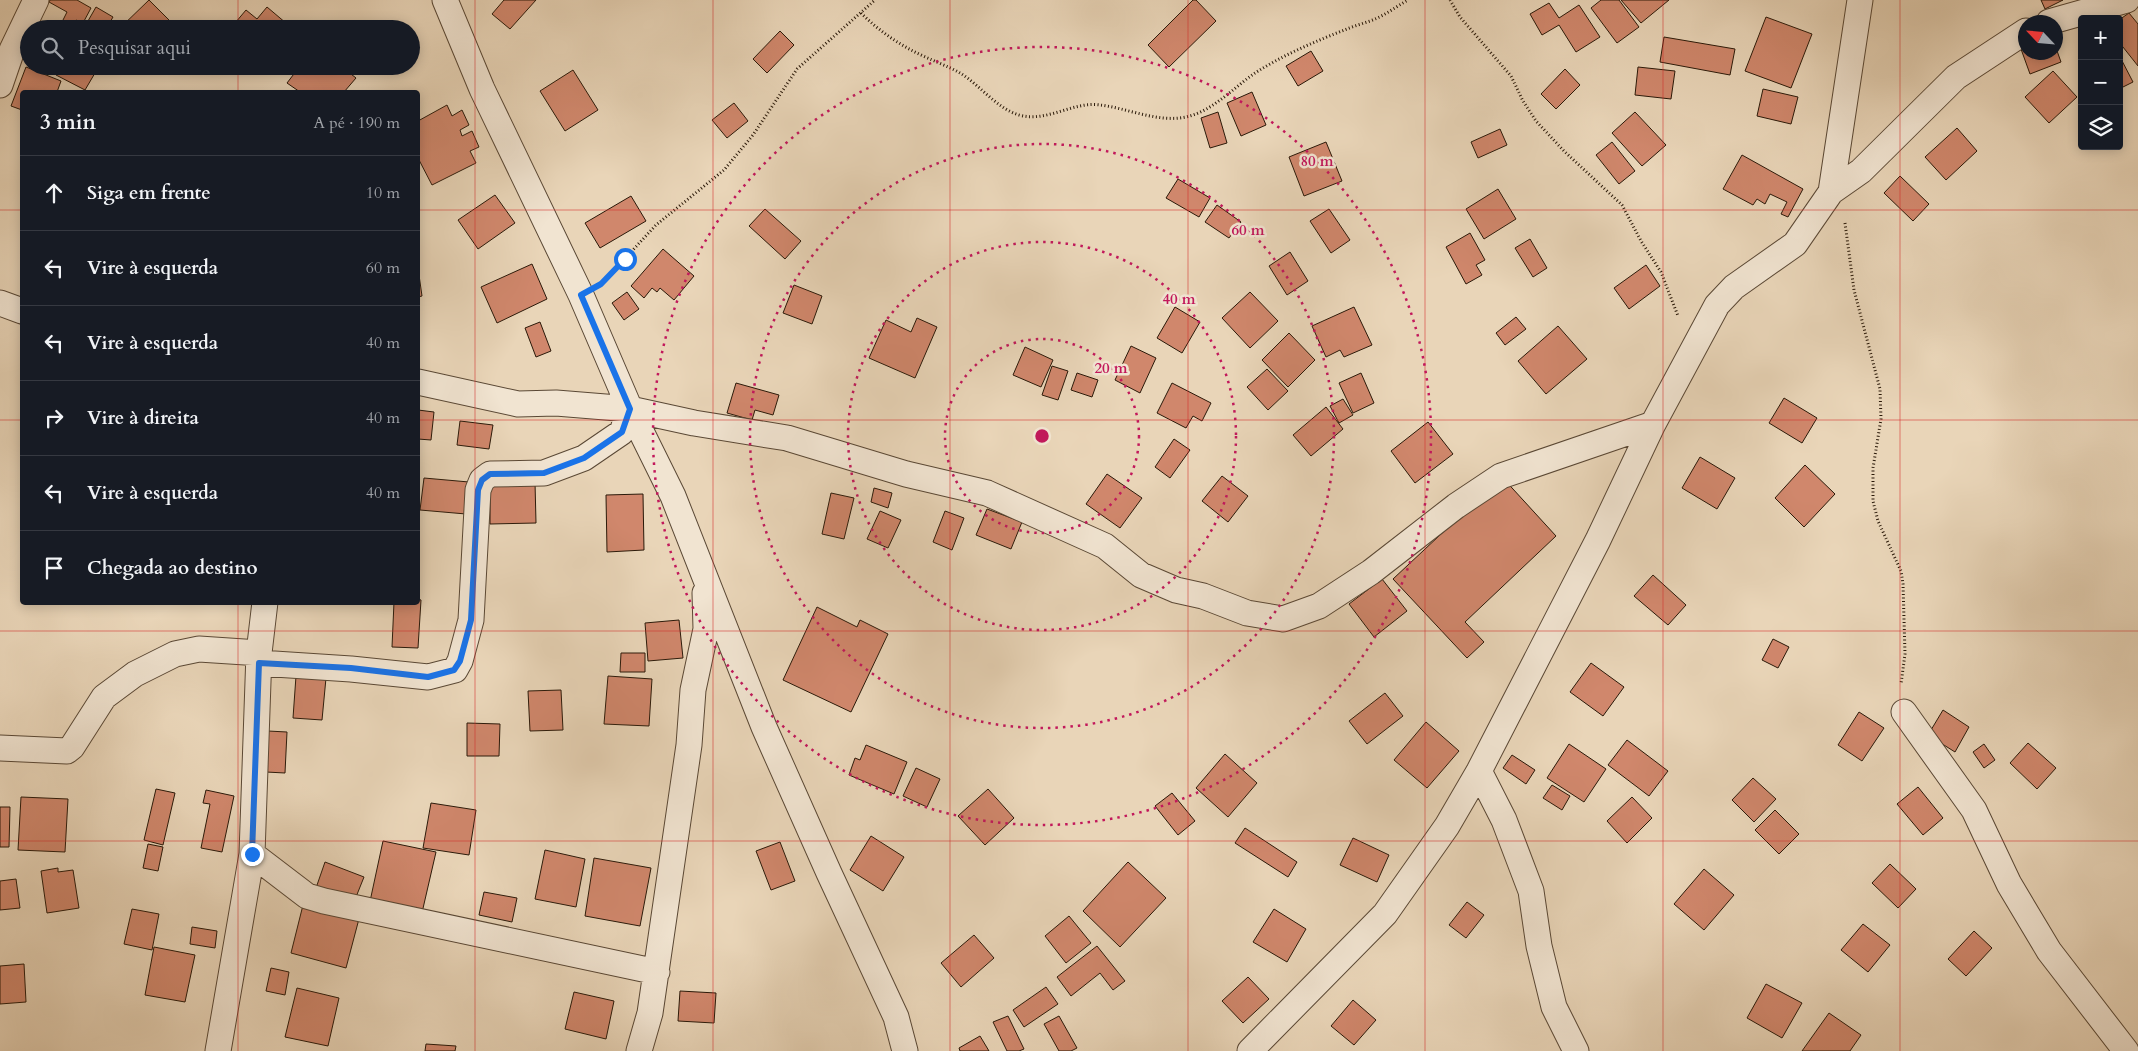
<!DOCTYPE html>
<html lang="pt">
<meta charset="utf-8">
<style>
body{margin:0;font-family:Cardo,serif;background:#20242c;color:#f1f3f6}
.controls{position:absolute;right:15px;top:15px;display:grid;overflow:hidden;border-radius:5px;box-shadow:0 2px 12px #0003}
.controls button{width:45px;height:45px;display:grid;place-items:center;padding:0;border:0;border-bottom:1px solid #363941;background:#171b24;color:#f1f3f6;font:25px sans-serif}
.compass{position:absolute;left:2018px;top:15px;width:45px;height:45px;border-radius:50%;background:#171b24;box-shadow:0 2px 12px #0003;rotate:296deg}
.stop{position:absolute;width:15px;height:15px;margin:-11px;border:4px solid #1a73e8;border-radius:50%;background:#fff}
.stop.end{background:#1a73e8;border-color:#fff;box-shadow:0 1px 5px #0008}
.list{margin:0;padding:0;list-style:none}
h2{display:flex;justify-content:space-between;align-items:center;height:65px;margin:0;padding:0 20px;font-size:21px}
h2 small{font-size:16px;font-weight:400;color:#9ea1a6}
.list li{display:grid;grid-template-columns:32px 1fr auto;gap:15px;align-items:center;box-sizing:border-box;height:75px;padding:0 20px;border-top:1px solid #363941}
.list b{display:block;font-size:19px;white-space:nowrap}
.list em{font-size:16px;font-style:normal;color:#9ea1a6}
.icon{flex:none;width:28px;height:28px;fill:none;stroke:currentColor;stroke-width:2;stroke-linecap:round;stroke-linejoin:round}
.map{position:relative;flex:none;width:2138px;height:1051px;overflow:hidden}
.search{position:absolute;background:#171b24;box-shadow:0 2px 12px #0003;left:20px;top:20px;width:400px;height:55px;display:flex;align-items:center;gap:12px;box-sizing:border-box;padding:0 18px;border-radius:28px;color:#9ea1a6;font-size:19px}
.panel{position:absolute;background:#171b24;box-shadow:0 2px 12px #0003;left:20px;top:90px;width:400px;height:515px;border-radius:5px}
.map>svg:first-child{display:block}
.building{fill:#d0876c;stroke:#2a1909}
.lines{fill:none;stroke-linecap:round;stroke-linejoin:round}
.street-casing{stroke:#5a4835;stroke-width:27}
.path{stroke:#2a1909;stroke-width:3;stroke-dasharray:1 2.5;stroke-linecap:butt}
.street{stroke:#f1e4d1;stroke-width:25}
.route{stroke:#1a73e8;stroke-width:6}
.grid{fill:none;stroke:#d62828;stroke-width:1;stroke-opacity:0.55}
.ring{fill:none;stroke:#c2185b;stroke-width:2.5;stroke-dasharray:2.5 5}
.centre{fill:#c2185b;stroke:#f1e4d1;stroke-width:2.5}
.ring-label{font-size:15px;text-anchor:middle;font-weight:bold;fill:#c2185b;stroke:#f1e4d1;stroke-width:5;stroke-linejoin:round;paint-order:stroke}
</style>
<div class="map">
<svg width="2138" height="1051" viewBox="0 0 2138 1051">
<rect width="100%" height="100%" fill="#e9d5b8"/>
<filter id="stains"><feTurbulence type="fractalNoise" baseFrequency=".004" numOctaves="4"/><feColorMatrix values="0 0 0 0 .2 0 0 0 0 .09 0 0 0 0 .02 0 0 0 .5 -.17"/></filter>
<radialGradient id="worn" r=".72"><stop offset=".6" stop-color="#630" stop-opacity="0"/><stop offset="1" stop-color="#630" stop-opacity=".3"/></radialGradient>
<!-- building -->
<path class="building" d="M50,0H77L91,8L83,23L76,20L72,28L62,22L67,12L49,2Z
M149,0L177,28L119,29Z
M504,0H536L510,29L492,14Z
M1193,0H1196L1216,21L1169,67L1148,45Z
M1601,0H1619L1639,27L1617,43L1591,8Z
M1621,0H1669L1641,23Z
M2041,0H2063L2045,9Z
M1549,3L1559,18L1579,5L1600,37L1576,52L1559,25L1542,35L1530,14Z
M96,7L113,17L106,29L84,28Z
M267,7L293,29H230L246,10L257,19Z
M2129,13L2138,24V66L2119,42V20Z
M1766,17L1812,34L1791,88L1745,71Z
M780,31L794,45L767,73L753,59Z
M1664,37L1735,49L1730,75L1660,62Z
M2026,47V52H2056V48L2061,62L2030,74L2021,49Z
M1311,51L1323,71L1298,86L1286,66Z
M2119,55L2133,82L2119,89Z
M61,66H83L95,73L85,90L56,75Z
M250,66H264L259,73Z
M300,66H341L356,78L344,92H300L287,83Z
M26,67L61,81L57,92H22V110L11,106Z
M1638,67L1675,71L1671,99L1635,95Z
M1565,69L1580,85L1556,109L1541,94Z
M573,70L598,110L565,131L540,91Z
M2053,71L2077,97L2049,123L2025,97Z
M1763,89L1798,97L1791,124L1757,116Z
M1252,92L1266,125L1241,136L1227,103Z
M734,103L748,121L727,138L712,120Z
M447,105L452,116L462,110L469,125L460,130L462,136L472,131L479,147L470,151L476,163L432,185L418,158V121Z
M1218,112L1227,143L1210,148L1201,118Z
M1635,112L1666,145L1642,166L1612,133Z
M1957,128L1977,151L1946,180L1925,157Z
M1500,129L1507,145L1478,158L1471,142Z
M1326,142L1342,181L1304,196L1289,157Z
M1612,142L1635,171L1619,184L1596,155Z
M1742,155L1803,189L1788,217L1781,214L1787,202L1770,194L1765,204L1757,199L1753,205L1723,189Z
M1900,176L1929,204L1913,221L1884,193Z
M1178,179L1210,198L1199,217L1166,198Z
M1498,189L1516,219L1484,239L1466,209Z
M495,195L515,223L478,249L458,220Z
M631,196L646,221L600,248L585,223Z
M1217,205L1241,222L1229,238L1205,222Z
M765,209L801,241L785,259L749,226Z
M1329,209L1350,240L1331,253L1310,221Z
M1470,233L1485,260L1476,265L1482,275L1466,284L1446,247Z
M1530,239L1547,268L1533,277L1515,248Z
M663,249L694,276L674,300L660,288L657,292L652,288L644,298L631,286Z
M1290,252L1308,281L1287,295L1269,266Z
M532,264L547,299L497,323L481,287Z
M1646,265L1660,286L1629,309L1614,288Z
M418,268L422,296L418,297Z
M794,285L822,296L812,324L783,313Z
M627,292L639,309L624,320L612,303Z
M1250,292L1278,321L1250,348L1222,318Z
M1175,307L1200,322L1182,353L1157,338Z
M1354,307L1372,345L1344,357L1340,350L1326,357L1312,326Z
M1516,317L1526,329L1505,345L1496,333Z
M917,318L937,327L915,378L869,358L886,320L911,332Z
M540,322L551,351L536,357L525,328Z
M1558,326L1587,359L1546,394L1518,361Z
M1289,333L1315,360L1288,387L1262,360Z
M1131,346L1156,358L1140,393L1115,380Z
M1025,347L1053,360L1041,387L1013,375Z
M1052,366L1068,371L1058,400L1042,395Z
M1267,369L1288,391L1268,410L1247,387Z
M1077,373L1098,380L1092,397L1071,390Z
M1361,373L1374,403L1353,413L1339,383Z
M736,383L779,395L773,415L755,410L752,420L727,413Z
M1172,383L1211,403L1202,421L1193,416L1186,428L1157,413Z
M1784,398L1817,418L1802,443L1769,423Z
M1343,399L1353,415L1339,423L1330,406Z
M1326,407L1343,429L1311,456L1293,435Z
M418,410L434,412L431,440L418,439Z
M460,421L493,425L489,449L457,445Z
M1428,422L1453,454L1415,483L1391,451Z
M1174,439L1190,450L1170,478L1155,467Z
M1700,457L1735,478L1717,509L1682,488Z
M1805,465L1835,494L1804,527L1775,498Z
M1107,474L1142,498L1120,528L1086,504Z
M1222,476L1248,496L1228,522L1202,501Z
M1502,477L1556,536L1465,622L1484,642L1467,658L1393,579Z
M424,478L469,482L466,514L420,510Z
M535,482L536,523L490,524V483Z
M874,488L892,493L888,508L871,502Z
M831,493L854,498L844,539L822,534Z
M643,494L644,550L607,552L606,495Z
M987,509L1022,522L1011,549L976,535Z
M880,511L901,520L888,548L867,539Z
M945,511L964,518L952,550L933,542Z
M1653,575L1686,605L1668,625L1634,596Z
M1382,579L1407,611L1374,637L1349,604Z
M418,599L421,600L418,648L392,647L394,602H418Z
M817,607L857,627L860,620L888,634L851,712L783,680Z
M679,620L683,658L648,661L645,623Z
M1773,639L1789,647L1778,668L1762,660Z
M621,653H645V672H620Z
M1591,663L1624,687L1603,716L1570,692Z
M296,676L326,678L322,720L293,718Z
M608,676L652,679L649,726L604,724Z
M561,690L563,730L530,731L528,691Z
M1385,693L1403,716L1367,744L1349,721Z
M1943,710L1969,727L1955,752L1928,735Z
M1859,712L1884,728L1862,761L1838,745Z
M1426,722L1459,751L1427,788L1394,760Z
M467,723L500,724L499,756H467Z
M268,731L287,732L285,773L266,772Z
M1627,740L1668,771L1649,796L1608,765Z
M2028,743L2056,768L2037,789L2010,763Z
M1569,744L1606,769L1584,802L1547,778Z
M1984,744L1995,760L1984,768L1973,752Z
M866,745L907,762L894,794L849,775L855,758L860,760Z
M1225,754L1257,783L1228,817L1196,788Z
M1512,755L1535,770L1526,784L1503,768Z
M916,768L940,779L927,807L903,796Z
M1753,778L1776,799L1754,822L1732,800Z
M1552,785L1570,796L1562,810L1543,798Z
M1918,787L1943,818L1923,835L1897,804Z
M156,789L175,793L163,845L144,840Z
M988,789L1014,818L985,845L958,816Z
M206,790L234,796L222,852L201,848L210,804L203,803Z
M1172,793L1195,821L1178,835L1155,806Z
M21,797L68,799L65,852L18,850Z
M1632,797L1652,818L1627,843L1607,821Z
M431,803L476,810L469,855L423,848Z
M0,807H10L9,847H0Z
M1775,810L1799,834L1779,854L1755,830Z
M1245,828L1297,862L1288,877L1235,843Z
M871,836L904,857L883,891L850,870Z
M1353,838L1389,855L1377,882L1340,865Z
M383,841L436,852L421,917L369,906Z
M780,842L795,881L771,890L756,851Z
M148,844L163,847L158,871L143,868Z
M545,850L585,859L576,907L535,899Z
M594,858L651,868L640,926L585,916Z
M325,862L364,877L354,902L316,888Z
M1128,862L1166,898L1120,947L1083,911Z
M1890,864L1916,889L1898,908L1872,883Z
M58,868V872L73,870L79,908L47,913L41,871Z
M1704,869L1734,895L1704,930L1674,904Z
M16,879L20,908L0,910V881Z
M484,892L517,898L512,922L479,915Z
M304,901L360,915L346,968L291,953Z
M1467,902L1484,915L1466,938L1449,925Z
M132,909L159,914L152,950L124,944Z
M1274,909L1306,929L1287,962L1253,942Z
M1069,916L1091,943L1066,963L1045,936Z
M1863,924L1890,945L1868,972L1841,950Z
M192,927L217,931L215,948L190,944Z
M1974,931L1992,948L1966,976L1948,959Z
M974,935L994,958L961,987L941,963Z
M1097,946L1125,981L1113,990L1100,973L1071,996L1057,977Z
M154,947L195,955L185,1002L145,995Z
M24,964L26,1002L0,1004V966Z
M271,968L289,972L285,995L266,991Z
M1248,977L1269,999L1243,1023L1222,1001Z
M1766,984L1802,1003L1782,1038L1747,1018Z
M1046,987L1058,1004L1024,1027L1013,1010Z
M297,988L339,998L328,1046L285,1037Z
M680,991L716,993L714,1023L678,1021Z
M574,992L614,1001L606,1039L565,1029Z
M1353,1000L1376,1020L1354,1045L1331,1026Z
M1829,1013L1861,1035L1850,1051H1802Z
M1008,1016L1024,1049L1019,1051H1007L993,1022Z
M1059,1016L1077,1048L1071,1051H1059L1044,1024Z
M980,1036L989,1051H960L959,1048Z
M426,1044L456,1046L455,1051H425Z"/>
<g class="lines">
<defs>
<path id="street" d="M445,0L482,89L581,295L630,409L673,496L764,727L829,873L896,1017L905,1051
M2049,22L2127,0
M0,85L12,50L36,0
M1831,192L1861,171L1956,77L2026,31
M0,303L22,311
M418,382L518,404L556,403L630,409L694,423L787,438L906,474L987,493L1105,546L1141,575L1176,590L1203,596L1247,613L1283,619L1319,606L1371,572L1456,506L1501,476L1653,424
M259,663L351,669L428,677L455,670L460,661L471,620L478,490L482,480L490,474L544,473L584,458L622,432L630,409
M1904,712L1974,810L2009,884L2049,951L2126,1051
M0,748L67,751L72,747L104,697L135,674L175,654L199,649L259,653
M1479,771L1504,820L1531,891L1539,946L1554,1007L1576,1051
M252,854L307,896L324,901L657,972
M218,1051L252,854L259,653L265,602
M639,1051L650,1013L689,745L693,690L706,629L705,593
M1250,1051L1385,914L1447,826L1479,771L1598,540L1653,424L1717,305L1734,287L1795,244L1831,192L1860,0"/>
</defs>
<!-- street casing -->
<use href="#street" class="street-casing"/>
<!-- path -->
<path class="path" d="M1450,0L1460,17L1511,76L1523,101L1536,121L1564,151L1622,205L1641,241L1661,272L1678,316
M861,13C878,30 898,44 919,54C933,61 948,66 960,73C980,85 996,108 1019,115C1047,123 1073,101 1100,105C1127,108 1158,123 1186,117C1213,111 1233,88 1255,73C1283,55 1316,41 1347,29C1356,25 1366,23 1375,19C1387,14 1397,6 1408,0
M1845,223L1854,290L1880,389L1881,419L1873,468V501L1878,521L1901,571L1903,584L1905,654L1901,684
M605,280L656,225L724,170L753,135L797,69L875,0"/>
<!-- street -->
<use href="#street" class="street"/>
</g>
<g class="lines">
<!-- route -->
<path class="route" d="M252,854L259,663L351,668L428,677L454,670L460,661L471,620L478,490L482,480L490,474L544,473L584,458L622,432L630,409L581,295L601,284L625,259"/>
</g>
<!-- grid -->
<path class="grid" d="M238,0V29M475,0V1051M713,0V1051M950,0V1051M1188,0V1051M1425,0V1051M1663,0V1051M1900,0V1051M238,66V92M0,210H22M418,210H2138M0,420H22M418,420H2138M238,602V1051M0,631H2138M0,841H2138"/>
<!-- distance rings -->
<g class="ring">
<circle cx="1042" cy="436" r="97"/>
<circle cx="1042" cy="436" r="194"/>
<circle cx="1042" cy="436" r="292"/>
<circle cx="1042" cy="436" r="389"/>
</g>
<circle cx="1042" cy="436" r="8" class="centre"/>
<g class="ring-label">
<text x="1317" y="166">80 m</text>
<text x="1248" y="235">60 m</text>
<text x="1179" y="304">40 m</text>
<text x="1111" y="373">20 m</text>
</g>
<rect width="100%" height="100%" filter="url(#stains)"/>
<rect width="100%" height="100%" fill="url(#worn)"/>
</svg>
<div class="controls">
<button>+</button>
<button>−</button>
<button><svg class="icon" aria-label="layers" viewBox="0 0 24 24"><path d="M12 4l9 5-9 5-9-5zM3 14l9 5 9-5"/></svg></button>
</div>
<svg class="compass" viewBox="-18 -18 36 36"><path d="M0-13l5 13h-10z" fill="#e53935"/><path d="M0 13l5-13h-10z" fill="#9ea1a6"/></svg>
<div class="stop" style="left:625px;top:259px"></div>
<div class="stop end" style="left:252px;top:854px"></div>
<div class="search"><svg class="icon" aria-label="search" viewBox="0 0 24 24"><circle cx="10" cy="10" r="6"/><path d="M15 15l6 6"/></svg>Pesquisar aqui</div>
<section class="panel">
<h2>3 min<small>A pé · 190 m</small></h2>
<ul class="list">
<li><svg class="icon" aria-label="ahead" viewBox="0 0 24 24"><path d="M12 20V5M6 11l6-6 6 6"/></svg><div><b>Siga em frente</b></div><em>10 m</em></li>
<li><svg class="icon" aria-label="left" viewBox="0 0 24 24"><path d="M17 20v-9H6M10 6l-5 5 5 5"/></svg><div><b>Vire à esquerda</b></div><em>60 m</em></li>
<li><svg class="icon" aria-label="left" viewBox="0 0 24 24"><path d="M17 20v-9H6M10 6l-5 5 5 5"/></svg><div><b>Vire à esquerda</b></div><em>40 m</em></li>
<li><svg class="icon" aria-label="right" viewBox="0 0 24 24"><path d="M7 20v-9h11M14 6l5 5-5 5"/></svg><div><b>Vire à direita</b></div><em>40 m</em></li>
<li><svg class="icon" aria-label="left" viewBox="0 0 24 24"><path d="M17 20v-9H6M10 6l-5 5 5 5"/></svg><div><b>Vire à esquerda</b></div><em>40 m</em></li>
<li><svg class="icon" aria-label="arrive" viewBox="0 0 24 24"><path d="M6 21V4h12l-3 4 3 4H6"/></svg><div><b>Chegada ao destino</b></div></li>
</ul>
</section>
</div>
